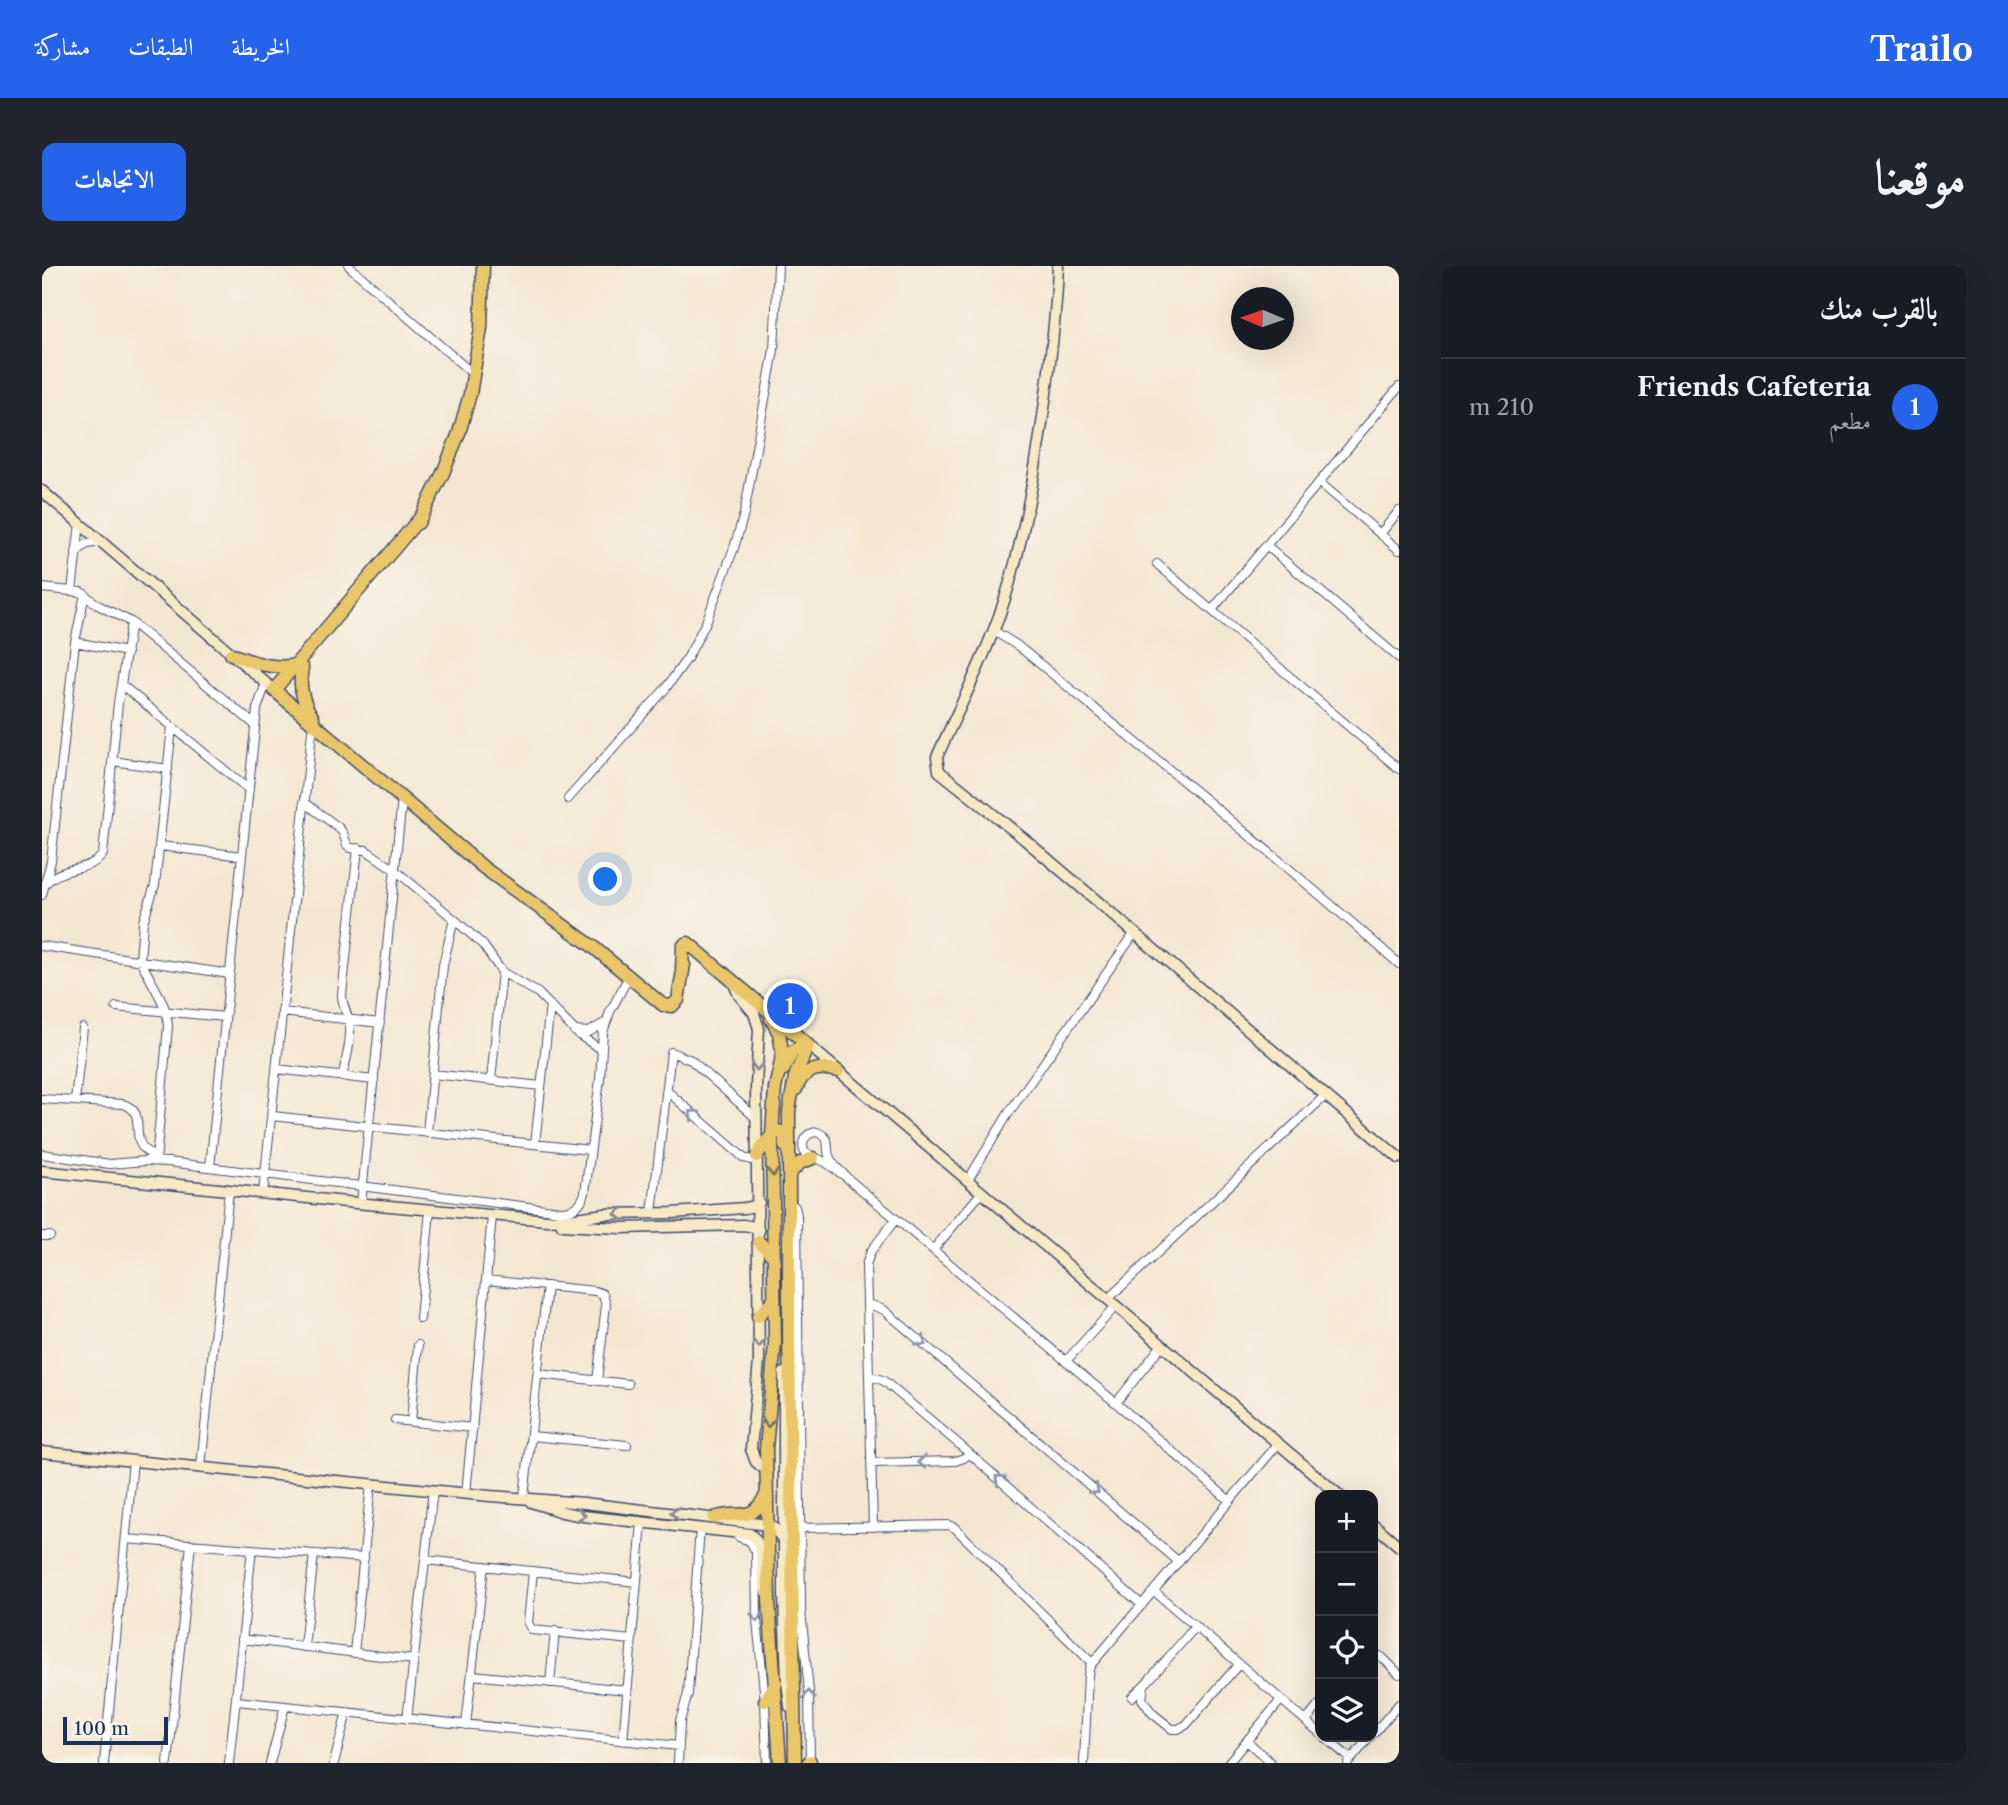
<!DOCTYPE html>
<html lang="ar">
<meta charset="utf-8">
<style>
body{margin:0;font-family:"Libre Caslon Text",Amiri,serif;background:#20242c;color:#f1f3f6;direction:rtl}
.controls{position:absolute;right:21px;bottom:21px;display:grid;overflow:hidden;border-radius:14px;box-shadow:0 7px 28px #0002}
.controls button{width:63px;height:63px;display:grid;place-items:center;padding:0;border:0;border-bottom:2px solid #363941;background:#171b24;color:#f1f3f6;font:35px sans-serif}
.compass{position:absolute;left:1189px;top:21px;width:63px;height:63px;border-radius:50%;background:#171b24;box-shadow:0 7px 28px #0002;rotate:272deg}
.scale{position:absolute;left:21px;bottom:18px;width:105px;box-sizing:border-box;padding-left:7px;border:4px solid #1b2f5e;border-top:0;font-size:19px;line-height:24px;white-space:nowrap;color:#1b2f5e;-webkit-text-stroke:5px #f7f3e8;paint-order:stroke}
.you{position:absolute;left:564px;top:614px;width:24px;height:24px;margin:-18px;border:5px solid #fff;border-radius:50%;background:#1a73e8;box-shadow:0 0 0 10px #1a73e833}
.badge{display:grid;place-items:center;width:46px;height:46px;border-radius:50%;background:#2563eb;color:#fff;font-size:23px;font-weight:700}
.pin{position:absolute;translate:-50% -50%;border:4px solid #fff;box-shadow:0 2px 7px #0006}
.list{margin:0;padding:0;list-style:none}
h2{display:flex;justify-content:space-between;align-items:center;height:91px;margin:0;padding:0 28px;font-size:30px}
h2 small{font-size:23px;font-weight:400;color:#9ea1a6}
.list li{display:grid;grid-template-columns:46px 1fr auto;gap:21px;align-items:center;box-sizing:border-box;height:98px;padding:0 28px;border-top:2px solid #363941}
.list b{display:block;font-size:26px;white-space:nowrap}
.list p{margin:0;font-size:23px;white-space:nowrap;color:#9ea1a6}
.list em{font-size:23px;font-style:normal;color:#9ea1a6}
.icon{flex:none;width:38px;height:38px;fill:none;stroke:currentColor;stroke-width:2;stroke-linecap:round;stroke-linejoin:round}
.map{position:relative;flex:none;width:1357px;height:1497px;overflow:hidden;direction:ltr;border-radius:14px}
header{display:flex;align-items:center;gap:42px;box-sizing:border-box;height:98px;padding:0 35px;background:#2563eb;color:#fff}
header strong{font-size:33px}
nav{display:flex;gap:38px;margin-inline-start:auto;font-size:24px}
.intro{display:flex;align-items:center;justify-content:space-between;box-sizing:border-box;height:168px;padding:0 42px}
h1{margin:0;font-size:49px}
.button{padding:18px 32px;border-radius:14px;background:#2563eb;color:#fff;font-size:24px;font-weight:700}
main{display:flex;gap:42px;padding:0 42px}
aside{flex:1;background:#171b24;border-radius:14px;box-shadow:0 7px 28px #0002}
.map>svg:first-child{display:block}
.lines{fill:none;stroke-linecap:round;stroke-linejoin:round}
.street-casing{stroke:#3c4b6f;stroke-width:10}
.secondary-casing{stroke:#3c4b6f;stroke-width:13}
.primary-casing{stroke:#3c4b6f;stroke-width:15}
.street{stroke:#fff;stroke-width:8}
.secondary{stroke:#f6e9c3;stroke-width:10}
.primary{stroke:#e9c769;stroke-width:12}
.oneway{stroke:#888c90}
.oneway2{stroke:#8d97ae}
.oneway3{stroke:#787363}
</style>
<header>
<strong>Trailo</strong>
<nav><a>الخريطة</a><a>الطبقات</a><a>مشاركة</a></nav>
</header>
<div class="intro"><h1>موقعنا</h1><a class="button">الاتجاهات</a></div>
<main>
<aside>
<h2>بالقرب منك<small></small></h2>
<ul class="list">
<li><span class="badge">1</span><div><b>Friends Cafeteria</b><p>مطعم</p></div><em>210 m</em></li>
</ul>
</aside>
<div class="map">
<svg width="1357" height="1497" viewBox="0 0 1357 1497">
<rect width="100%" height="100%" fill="#f7f3e8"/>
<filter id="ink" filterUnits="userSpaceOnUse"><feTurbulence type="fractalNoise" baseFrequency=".0143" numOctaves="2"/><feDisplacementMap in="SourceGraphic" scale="14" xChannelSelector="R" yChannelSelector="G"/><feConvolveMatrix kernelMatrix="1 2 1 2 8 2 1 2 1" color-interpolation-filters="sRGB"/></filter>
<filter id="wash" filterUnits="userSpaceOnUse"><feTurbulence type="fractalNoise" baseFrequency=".00686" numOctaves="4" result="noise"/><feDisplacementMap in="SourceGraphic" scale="28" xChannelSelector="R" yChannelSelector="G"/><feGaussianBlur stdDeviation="1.57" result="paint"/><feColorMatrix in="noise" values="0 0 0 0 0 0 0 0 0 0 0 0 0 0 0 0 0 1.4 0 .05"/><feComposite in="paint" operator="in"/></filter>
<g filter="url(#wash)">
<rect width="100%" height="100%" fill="#f4e7d2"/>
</g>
<g filter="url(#ink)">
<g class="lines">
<defs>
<path id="street" d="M307,0L432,109
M1277,216L1357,284
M1338,268L1357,245
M1224,279L1357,392
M34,286L45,278L59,276
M1115,298L1357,503
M0,322L39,326L56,339L89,356L213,459
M30,325L38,257
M1170,344L1357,121
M952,365L976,380C1104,485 1233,588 1357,698
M33,376L85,386
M80,419L207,524
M71,495L126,503
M526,533L624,422L646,391L664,356L692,282L702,248L732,84L736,0
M262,536L296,561L301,567L305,579L309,582L324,584L353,604L412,653L441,679L460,706L496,727L537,769L560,784
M118,580L200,590
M5,616C20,600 49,606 61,588L76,437L89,356
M0,629L9,595L33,376L43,328
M0,680L188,708
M74,741L183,751
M240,746L338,757
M532,765L547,766L564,756
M234,803L332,814
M391,808L499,820
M300,811C304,795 309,777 308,761C307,750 300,740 300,729L316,582
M449,814L460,706
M625,825L702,892L709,894L715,890
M0,833L81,838C110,847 80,877 114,891
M33,835L41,762
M230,850L548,884
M775,866C792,873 782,880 788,892C791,900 800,905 804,911L783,896L763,887C758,876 763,867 775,866Z
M385,867L401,699L412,653
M493,878L508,739
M0,888L68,898L104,895L126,896L519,945C532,945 539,939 543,927L558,813L561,766L568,746L587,710
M114,895L126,760L124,745L118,731L98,694L101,656L113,619L130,461
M168,901L215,443L224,417
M804,911L1074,1137L1188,1235
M926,914L968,845L1092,668
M221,927L271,457
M748,936L753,941L755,949L759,1344L767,1426L768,1497
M319,937L360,533
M610,947L629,786L649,794L714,852
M0,970H8
M891,984L940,926
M444,1014L553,1025L561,1028L564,1039L555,1115
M1066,1033L1284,829
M825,1037L842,1044L1137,1296
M378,1053L388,944
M1024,1095L1074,1040
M496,1108L586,1118
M827,1110L835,1112L842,1115L912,1174L1100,1339
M1074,1137L1120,1079
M353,1154L431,1162
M369,1156L376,1079
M489,1170L585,1179
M830,1197L913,1195L922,1192L926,1187
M159,1201L187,924
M424,1228L450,950
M482,1231L505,1020
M831,1261L824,999L829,985L854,953
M759,1262L906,1259L912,1261L1050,1397
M697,1271L708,1275L714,1286L715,1354L723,1435L725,1497
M84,1273L322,1292
M383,1294L595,1316
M491,1305L486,1357L490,1364L590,1374
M1112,1325L1278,1467
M200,1373L372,1394
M262,1381L272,1288
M312,1387L329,1218
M1331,1387L1340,1391L1357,1408
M430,1409L585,1424
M508,1417L513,1365
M1102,1420L1100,1433L1110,1447L1130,1463H1136L1144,1459L1197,1398
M1090,1431L1106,1415L1153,1361
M194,1435L637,1480
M365,1453L391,1224
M1264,1455L1278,1438
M424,1459L442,1300
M1331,1468L1357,1438
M1282,1471L1309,1493
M581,1475L600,1257
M1205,1475L1229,1497
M62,1497L91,1195
M126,1497L149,1278
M187,1497L210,1283
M228,1497L243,1440
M292,1497L305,1446
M636,1497L638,1455L646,1428L658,1262
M1042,1497L1046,1409L1048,1400L1236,1178
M1186,1497L1239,1434
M1306,1497L1328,1471
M1354,1497L1357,1493"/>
<path id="secondary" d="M1016,0C1014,55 1007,109 999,164C990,224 978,292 957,350C940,398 916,444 895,491L897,505L981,572L1357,892
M0,225L232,424
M692,718L697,729L712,747L717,763L714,820L717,1095L709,1183L714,1196L725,1205
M766,779L1297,1229
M0,905L314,937L505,954L526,953L563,948L630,947L703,942L712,940L717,937
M520,959L578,962L702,959L712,961L717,965
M742,1107V1331L745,1416L748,1441
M0,1186L448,1230L542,1237L726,1259L733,1263L742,1275
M489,1236L520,1246L541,1250L708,1268C724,1279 719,1307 724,1326
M1331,1258L1357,1280"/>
<path id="primary" d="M378,252L232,424L442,602L550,680L621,739L630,740L636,734L642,699
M376,257L401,207L417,167L428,128L439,62L441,0
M189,388C210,396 231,404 253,399
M260,402C256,421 261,437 271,452
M640,704L641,681L643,678L646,677L766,779L753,811L747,845V1071L753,1497
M729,753L737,767L740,784L739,796L733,822L730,869L733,1077L724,1183L727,1334L738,1497
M742,803L750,786L764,777
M754,823C762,802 777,800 796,805
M715,890C721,880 726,871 737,865L742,867L743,869V880
M748,907L758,897L771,892
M717,976L732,991
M716,1050L732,1033
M672,1252C698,1242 708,1261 725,1227
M723,1435L734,1417
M766,1497L768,1495"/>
</defs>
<!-- street casing -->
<use href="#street" class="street-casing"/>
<!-- secondary casing -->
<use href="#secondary" class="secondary-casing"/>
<!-- primary casing -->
<use href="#primary" class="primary-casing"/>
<!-- street -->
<use href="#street" class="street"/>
<!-- secondary -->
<use href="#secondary" class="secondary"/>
<!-- primary -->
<use href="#primary" class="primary"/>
</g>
<!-- one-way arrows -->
<defs><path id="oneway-chevron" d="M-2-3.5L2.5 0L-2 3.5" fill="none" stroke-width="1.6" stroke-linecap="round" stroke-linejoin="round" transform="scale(1.75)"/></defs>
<g class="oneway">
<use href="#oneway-chevron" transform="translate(715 800) rotate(93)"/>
<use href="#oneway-chevron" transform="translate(577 948) rotate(179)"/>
<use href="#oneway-chevron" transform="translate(717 1077) rotate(89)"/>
<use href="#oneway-chevron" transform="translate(633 1247) rotate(-173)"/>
<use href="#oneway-chevron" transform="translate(539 1249) rotate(9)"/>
</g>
<g class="oneway2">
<use href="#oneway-chevron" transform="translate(651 848) rotate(-139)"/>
<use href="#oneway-chevron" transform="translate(880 1076) rotate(41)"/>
<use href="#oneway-chevron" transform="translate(880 1196) rotate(179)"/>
<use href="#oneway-chevron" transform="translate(957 1213) rotate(-139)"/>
<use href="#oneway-chevron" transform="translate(1053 1224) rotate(41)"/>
<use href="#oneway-chevron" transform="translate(715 1351) rotate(87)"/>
<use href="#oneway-chevron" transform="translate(767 1429) rotate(-93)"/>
</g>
<g class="oneway3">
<use href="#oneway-chevron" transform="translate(731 906) rotate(89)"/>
<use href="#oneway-chevron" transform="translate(726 1157) rotate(95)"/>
</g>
</g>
</svg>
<div class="controls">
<button>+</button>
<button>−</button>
<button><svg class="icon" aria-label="locate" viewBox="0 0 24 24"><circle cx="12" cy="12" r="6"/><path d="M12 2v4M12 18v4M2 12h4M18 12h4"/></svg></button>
<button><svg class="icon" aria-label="layers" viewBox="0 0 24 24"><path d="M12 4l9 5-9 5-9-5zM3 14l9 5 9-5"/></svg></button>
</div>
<svg class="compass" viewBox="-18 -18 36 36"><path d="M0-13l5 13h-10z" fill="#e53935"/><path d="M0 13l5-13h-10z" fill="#9ea1a6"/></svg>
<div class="scale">100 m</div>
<div class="you"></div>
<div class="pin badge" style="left:748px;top:740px">1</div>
</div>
</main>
